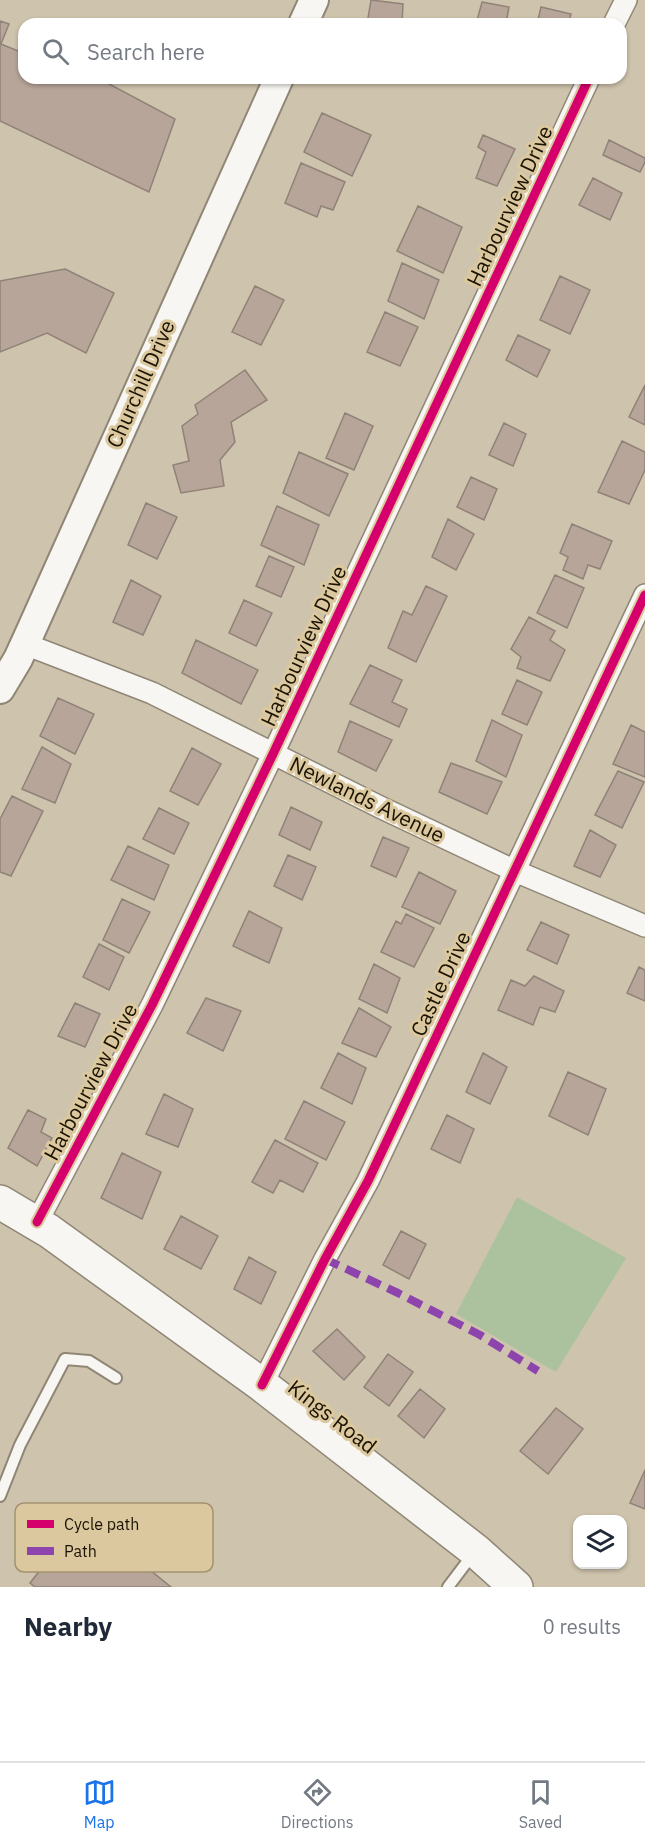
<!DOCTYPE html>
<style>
body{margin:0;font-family:"IBM Plex Sans",sans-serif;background:#f2f2f3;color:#1f2937}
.controls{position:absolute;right:18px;bottom:18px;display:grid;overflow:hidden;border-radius:12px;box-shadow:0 2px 4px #0004}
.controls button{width:54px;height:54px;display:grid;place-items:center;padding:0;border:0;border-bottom:2px solid #e0e1e3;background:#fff;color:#1f2937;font:30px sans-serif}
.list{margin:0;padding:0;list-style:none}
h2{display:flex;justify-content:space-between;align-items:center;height:78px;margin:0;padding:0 24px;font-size:26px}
h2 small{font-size:20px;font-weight:400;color:#747a83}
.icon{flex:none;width:33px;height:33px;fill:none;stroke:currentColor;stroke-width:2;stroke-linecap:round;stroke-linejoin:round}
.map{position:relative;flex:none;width:645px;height:1587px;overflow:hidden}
.search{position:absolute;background:#fff;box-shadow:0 2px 4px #0004;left:18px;right:18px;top:18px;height:66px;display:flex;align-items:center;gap:15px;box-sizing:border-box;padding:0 21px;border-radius:18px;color:#747a83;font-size:22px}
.sheet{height:174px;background:#fff}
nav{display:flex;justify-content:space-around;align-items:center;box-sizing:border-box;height:84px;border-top:2px solid #e0e1e3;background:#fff;font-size:16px;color:#747a83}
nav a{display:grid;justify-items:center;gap:3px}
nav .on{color:#1a73e8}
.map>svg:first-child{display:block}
.green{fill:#acc29e}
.building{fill:#b8a599;stroke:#8f8277;stroke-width:1.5}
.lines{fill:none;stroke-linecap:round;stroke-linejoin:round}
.lane-casing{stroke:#8f8675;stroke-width:14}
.street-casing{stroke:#8f8675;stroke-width:24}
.secondary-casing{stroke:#8f8675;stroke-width:32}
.primary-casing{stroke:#8f8675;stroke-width:36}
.lane{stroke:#f8f6f3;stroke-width:10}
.street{stroke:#f8f6f3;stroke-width:21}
.secondary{stroke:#f8f6f3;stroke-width:28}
.primary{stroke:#f8f6f3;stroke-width:33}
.quiet{stroke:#8e44ad;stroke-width:8;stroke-dasharray:15 8;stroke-linecap:butt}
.cycleway-casing{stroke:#dcc89e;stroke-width:13}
.cycleway{stroke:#d6006c;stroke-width:9}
.labels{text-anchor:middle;stroke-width:6;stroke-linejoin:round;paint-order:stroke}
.street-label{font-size:21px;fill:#1a1304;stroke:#dcc89e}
.key{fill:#dcc89e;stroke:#a29270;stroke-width:1.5}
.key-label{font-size:16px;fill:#1a1304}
</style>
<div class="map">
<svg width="645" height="1587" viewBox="0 0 645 1587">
<rect width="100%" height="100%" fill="#cec3ac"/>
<!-- green -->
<path class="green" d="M517,1197L626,1258L556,1372L456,1314Z"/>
<!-- building -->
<path class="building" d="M371,0L403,4L402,24H367Z
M482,2L509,7L506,24H476Z
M541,7L571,14L568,24H537Z
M0,21L9,24L1,44L18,51L24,48V78H98L175,119L149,192L0,121Z
M322,113L371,135L352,176L304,152Z
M483,135L515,149L497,186L476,178L486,152L478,147Z
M609,140L645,158V162L640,172L603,155Z
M301,163L345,182L333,210L321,206L317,217L285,203Z
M593,178L622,193L610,220L579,205Z
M418,206L462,227L443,273L397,251Z
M402,263L439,280L424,319L388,301Z
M65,269L114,293L86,353L47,333L0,352V281Z
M560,276L590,290L570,334L540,320Z
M255,286L284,300L261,345L232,332Z
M385,312L418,327L400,366L367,352Z
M518,335L550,350L537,377L506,360Z
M245,370L267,400L231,422L235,442L220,460L224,486L181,493L173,465L189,461L182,426L198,414L195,405Z
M645,385V425L629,417Z
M345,413L373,426L354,470L326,458Z
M504,423L526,434L513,466L489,455Z
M622,441L645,452V470L629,504L598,492Z
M299,452L348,474L329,516L283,493Z
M471,477L497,489L484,520L457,507Z
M146,503L177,517L157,559L128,545Z
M277,506L319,525L304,565L261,545Z
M448,519L474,534L456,570L432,557Z
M572,524L612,541L600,569L588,565L583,579L563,570L568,557L560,553Z
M269,556L294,567L281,597L256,586Z
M555,575L584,588L567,628L537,613Z
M131,580L161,596L143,635L113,622Z
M426,586L447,596L416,662L388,648L403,611L412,615Z
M244,600L272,613L256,646L229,633Z
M529,617L555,631L550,640L565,650L550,681L517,668L521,657L511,649Z
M196,640L258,670L241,704L182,673Z
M370,665L402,680L392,702L407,709L399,727L350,704Z
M517,680L542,692L527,725L502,714Z
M58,698L94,714L75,754L40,736Z
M492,720L522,735L506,777L476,761Z
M350,721L392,740L376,771L338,752Z
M631,725L645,732V777L613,764Z
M42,747L71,764L55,803L22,789Z
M192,748L221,764L198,805L170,791Z
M451,763L502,782L487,814L439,792Z
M618,771L644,782L622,828L595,815Z
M12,796L43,811L11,876L0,872V819Z
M291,807L322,822L310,850L279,835Z
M159,808L189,823L174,854L143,839Z
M590,830L616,845L600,877L574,866Z
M383,837L409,848L396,877L371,866Z
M128,846L169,865L154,900L111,880Z
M288,855L316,867L302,900L274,886Z
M419,872L456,891L440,924L402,907Z
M122,899L150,912L129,953L103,940Z
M249,911L282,928L269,963L233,946Z
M406,914L434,928L414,967L381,952L396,921L401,924Z
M541,922L569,935L557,964L527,950Z
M99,944L124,957L109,990L83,977Z
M374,964L400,978L387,1013L359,999Z
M639,967L645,970V1001L627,993Z
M534,976L564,991L555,1012L540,1007L533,1025L498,1010L511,980L525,986Z
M206,998L241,1011L223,1051L187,1033Z
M75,1003L100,1014L85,1047L58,1036Z
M359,1008L391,1027L376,1057L342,1043Z
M338,1053L366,1068L352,1104L321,1088Z
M483,1053L507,1067L490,1104L466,1092Z
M568,1072L606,1089L588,1135L549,1116Z
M164,1094L193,1109L178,1147L146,1134Z
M304,1101L345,1122L326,1160L285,1139Z
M28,1110L46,1119L41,1132L52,1138L37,1166L8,1148Z
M447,1115L474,1129L460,1163L431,1149Z
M275,1140L318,1163L303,1192L280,1180L273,1193L252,1182Z
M122,1153L161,1172L142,1219L101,1198Z
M181,1216L218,1236L201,1269L164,1249Z
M401,1231L426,1244L409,1279L383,1265Z
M249,1257L276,1272L261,1304L234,1289Z
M337,1329L365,1357L344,1380L313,1351Z
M388,1354L413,1372L389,1406L364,1387Z
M420,1389L445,1409L424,1438L398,1416Z
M556,1408L583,1429L548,1474L520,1451Z
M645,1470V1509L630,1503Z
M83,1516L171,1587H35L30,1583Z"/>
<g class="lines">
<defs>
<path id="lane" d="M0,1496L20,1445L65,1359L89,1361L116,1378
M448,1587L473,1554"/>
<path id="street" d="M614,24L626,0
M25,644L152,693L382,808L515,871L645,926
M37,1222L152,1005L273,754L589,78
M262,1385L325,1259L368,1181L645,595"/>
<path id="secondary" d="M303,24L314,0
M0,689L18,659L29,635L279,78"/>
<path id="primary" d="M0,1202L49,1231L262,1385L476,1551L516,1587"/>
</defs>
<!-- lane casing -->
<use href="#lane" class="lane-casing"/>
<!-- street casing -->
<use href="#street" class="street-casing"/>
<!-- secondary casing -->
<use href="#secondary" class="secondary-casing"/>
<!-- primary casing -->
<use href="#primary" class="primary-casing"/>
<!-- lane -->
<use href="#lane" class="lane"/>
<!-- street -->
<use href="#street" class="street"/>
<!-- secondary -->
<use href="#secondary" class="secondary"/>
<!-- primary -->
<use href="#primary" class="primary"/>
<!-- quiet -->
<path class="quiet" d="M325,1259L398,1293L480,1335L538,1371"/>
<defs>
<path id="cycleway" d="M37,1222L152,1005L273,754L589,78
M262,1385L325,1259L368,1181L645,595"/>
</defs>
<!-- cycleway casing -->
<use href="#cycleway" class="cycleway-casing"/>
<!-- cycleway -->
<use href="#cycleway" class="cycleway"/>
</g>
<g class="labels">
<!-- street labels -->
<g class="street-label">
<text transform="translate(510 206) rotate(-65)" y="7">Harbourview Drive</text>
<text transform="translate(141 384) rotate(-66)" y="7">Churchill Drive</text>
<text transform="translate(304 646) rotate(-65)" y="7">Harbourview Drive</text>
<text transform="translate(367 800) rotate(26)" y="7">Newlands Avenue</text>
<text transform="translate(441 984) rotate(-65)" y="7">Castle Drive</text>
<text transform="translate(91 1082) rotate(-62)" y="7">Harbourview Drive</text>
<text transform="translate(332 1417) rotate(38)" y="7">Kings Road</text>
</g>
</g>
<!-- legend -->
<rect x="15" y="1503" width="198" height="69" rx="9" class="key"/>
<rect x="27" y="1520" width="27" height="8" fill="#d6006c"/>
<rect x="27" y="1547" width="27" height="8" fill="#8e44ad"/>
<g class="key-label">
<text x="64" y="1530">Cycle path</text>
<text x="64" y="1557">Path</text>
</g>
</svg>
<div class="controls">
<button><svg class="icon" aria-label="layers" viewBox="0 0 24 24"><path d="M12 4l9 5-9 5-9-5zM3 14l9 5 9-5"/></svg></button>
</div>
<div class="search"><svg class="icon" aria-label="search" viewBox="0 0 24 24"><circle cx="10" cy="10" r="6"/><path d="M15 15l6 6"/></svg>Search here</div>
</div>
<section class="sheet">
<h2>Nearby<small>0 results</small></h2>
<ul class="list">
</ul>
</section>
<nav>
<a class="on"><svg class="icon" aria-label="map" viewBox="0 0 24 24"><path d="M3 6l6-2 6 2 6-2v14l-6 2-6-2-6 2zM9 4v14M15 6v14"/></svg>Map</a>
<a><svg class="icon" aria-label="directions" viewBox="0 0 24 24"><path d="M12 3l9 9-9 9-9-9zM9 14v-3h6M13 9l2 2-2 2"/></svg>Directions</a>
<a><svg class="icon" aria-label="saved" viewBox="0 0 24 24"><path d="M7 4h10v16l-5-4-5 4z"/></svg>Saved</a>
</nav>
